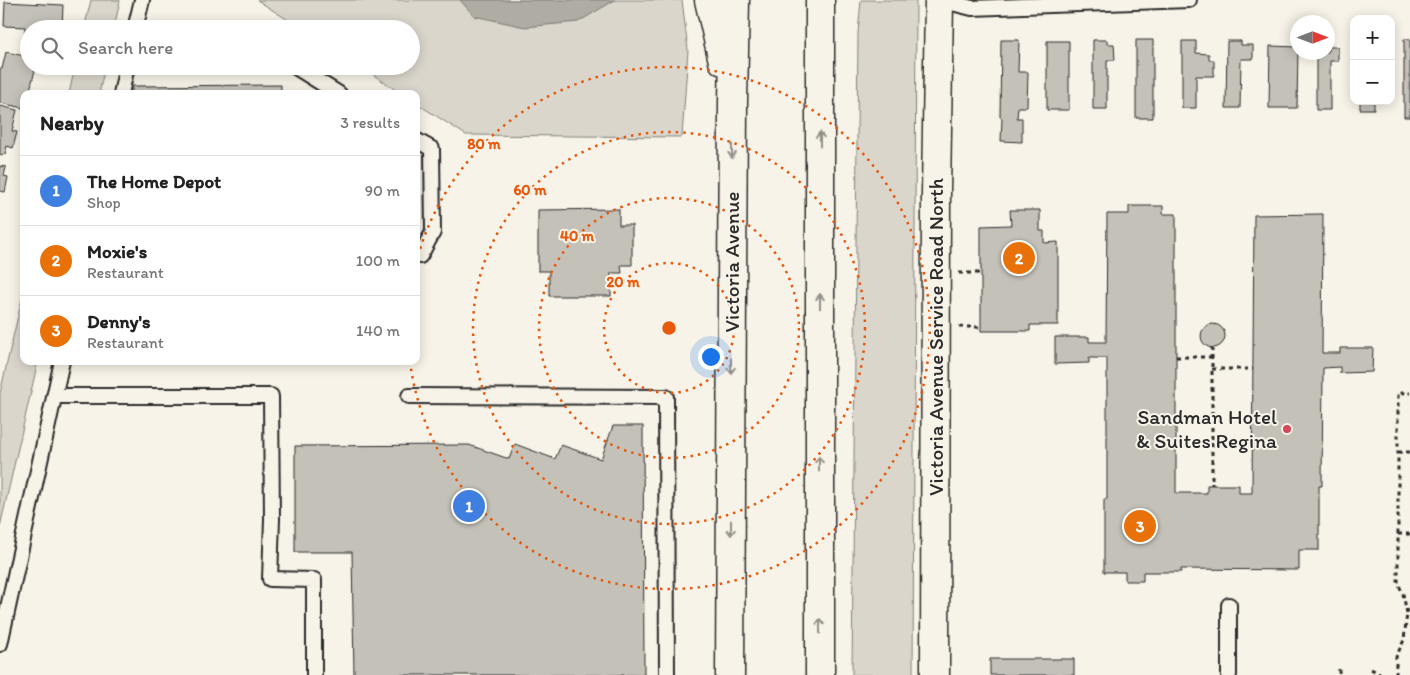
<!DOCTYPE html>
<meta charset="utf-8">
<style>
body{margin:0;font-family:Itim,sans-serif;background:#f2f2f2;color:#222}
.controls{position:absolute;right:15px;top:15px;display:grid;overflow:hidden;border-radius:10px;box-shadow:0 2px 12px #0003}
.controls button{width:45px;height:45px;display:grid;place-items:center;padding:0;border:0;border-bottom:1px solid #e0e0e0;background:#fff;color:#222;font:25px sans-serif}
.compass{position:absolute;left:1290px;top:15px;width:45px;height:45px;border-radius:50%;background:#fff;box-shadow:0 2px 12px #0003;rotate:90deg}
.you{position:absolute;left:710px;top:356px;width:18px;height:18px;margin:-12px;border:4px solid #fff;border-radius:50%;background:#1a73e8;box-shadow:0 0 0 8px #1a73e833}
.badge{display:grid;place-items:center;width:32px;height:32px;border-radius:50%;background:#b45309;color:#fff;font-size:16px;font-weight:700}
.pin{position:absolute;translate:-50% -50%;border:2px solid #fff;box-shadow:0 1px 5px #0006}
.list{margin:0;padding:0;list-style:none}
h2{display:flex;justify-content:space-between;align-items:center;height:65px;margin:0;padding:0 20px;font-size:21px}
h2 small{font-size:16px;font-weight:400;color:#767676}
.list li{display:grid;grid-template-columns:32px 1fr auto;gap:15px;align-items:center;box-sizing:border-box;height:70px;padding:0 20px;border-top:1px solid #e0e0e0}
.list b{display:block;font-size:19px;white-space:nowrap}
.list p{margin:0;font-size:16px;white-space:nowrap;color:#767676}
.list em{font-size:16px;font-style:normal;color:#767676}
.icon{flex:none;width:28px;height:28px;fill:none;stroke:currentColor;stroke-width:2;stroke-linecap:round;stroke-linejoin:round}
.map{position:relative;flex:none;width:1410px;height:675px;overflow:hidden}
.search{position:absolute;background:#fff;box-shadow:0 2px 12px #0003;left:20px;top:20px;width:400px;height:55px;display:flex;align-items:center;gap:12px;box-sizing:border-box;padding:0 18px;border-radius:28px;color:#767676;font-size:19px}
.panel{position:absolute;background:#fff;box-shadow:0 2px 12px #0003;left:20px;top:90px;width:400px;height:275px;border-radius:10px}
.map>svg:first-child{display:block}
.green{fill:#dad6cc;stroke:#82807c}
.water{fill:#afaca4;stroke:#7a7874}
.building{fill:#c4c1b9;stroke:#2b2b2b}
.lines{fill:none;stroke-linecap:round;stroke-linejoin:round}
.lane-casing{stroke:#2b2b2b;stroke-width:18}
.secondary-casing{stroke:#2b2b2b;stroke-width:31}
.highway-casing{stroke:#2b2b2b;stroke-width:31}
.path{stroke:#2b2b2b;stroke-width:3;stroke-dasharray:4 4;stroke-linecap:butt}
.lane{stroke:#f7f3e8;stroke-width:14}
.secondary{stroke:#f7f3e8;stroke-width:28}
.highway{stroke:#f7f3e8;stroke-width:28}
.oneway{stroke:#918f8a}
.ring{fill:none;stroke:#e8590c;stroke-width:2.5;stroke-dasharray:2.5 5}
.poi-dot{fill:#d1495b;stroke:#f7f3e8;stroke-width:2}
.labels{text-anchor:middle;stroke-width:4;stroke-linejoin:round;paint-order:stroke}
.street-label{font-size:21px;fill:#2b2b2b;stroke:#f7f3e8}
.poi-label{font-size:21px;fill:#2b2b2b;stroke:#f7f3e8;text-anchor:end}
.centre{fill:#e8590c;stroke:#f7f3e8;stroke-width:2.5}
.ring-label{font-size:15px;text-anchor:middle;font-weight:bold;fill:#e8590c;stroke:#f7f3e8;stroke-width:4;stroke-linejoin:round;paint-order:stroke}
</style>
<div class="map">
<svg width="1410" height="675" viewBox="0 0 1410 675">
<rect width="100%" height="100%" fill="#f7f3e8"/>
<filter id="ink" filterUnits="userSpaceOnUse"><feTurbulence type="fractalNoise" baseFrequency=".02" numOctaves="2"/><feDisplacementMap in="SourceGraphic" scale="10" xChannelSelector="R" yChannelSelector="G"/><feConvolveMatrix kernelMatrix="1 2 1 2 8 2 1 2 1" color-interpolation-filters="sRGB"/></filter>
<g filter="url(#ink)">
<!-- green -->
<path class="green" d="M91,0H120L114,29H84Z
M257,0H682L688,50L682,137L466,135L416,103V94H402L360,66H411V29H302Z
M861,0H916L913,675H852L858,33Z
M75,66H105L99,94H69Z
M24,290V361H38L0,527V393Z"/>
<!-- water -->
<path class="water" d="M460,0H615L578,22L525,27L474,16Z"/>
<!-- building -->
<path class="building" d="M5,2L63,5L62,29H29V47H24L25,27L4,26Z
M1328,39H1330V47H1338V61H1330V110H1316V52H1328Z
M1404,39H1410V117H1404Z
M1001,40H1019L1018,72H1028L1027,107H1018L1017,118H1022V142L1001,141L1002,118L1000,117Z
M1093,40H1107V44H1114L1115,60H1107V109H1093Z
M1136,40H1153V118H1136Z
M1047,41H1069V110H1047Z
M1182,41H1196V53L1209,54V60H1214V76H1196V108H1182Z
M1227,41H1241V45H1253V59H1241L1240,108H1226Z
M1270,46L1298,47L1297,108H1269Z
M6,52L29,57V66H36L29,94H24V108L0,103V69H2Z
M281,85V94H132V86Z
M1360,101H1374V109H1360Z
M0,106L17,110L12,131L17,132L13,148L7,146L5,154L0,155Z
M0,166L6,167L4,176L8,177L5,192L0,191Z
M1129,206H1163V214H1176V493H1207V485H1239V493H1252L1254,215L1323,214L1322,353H1340V348H1373L1372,372L1340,373V367L1323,368L1322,486H1319V550H1299V570L1181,569V572H1143V581H1125V572H1104V499H1107V358H1089V363L1055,364V337H1089V342H1106L1107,214H1129Z
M619,209V225H632V265H621L622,273H611V296H549V271H538V210Z
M1010,210H1040V231H1044V243L1058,242V325H1030V331H981V226L1011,225Z
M1201 336a12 12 0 1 1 24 0a12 12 0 1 1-24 0Z
M613,426H643L644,675H354L352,552H295V446L469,445L509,459L515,444L555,459L561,445L601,459Z
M990,659H1074V675H990Z"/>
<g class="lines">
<defs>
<path id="lane" d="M940,0L972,8L1189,0
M135,29L142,0
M294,66L339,94
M121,94L127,66
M416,140L432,149L433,232L420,256
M54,396H271L272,519L270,579L314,580V675
M409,396L666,397L667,675
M1229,605V675
M0,644L62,361"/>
<path id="secondary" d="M935,675L936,193L939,0"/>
<path id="highway" d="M709,0L723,61
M820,0V675
M730,675L733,102L735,0"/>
</defs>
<!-- lane casing -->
<use href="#lane" class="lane-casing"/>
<!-- secondary casing -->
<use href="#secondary" class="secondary-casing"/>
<!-- highway casing -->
<use href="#highway" class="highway-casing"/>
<!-- path -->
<path class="path" d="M959,273H981
M959,327H981
M1212,347V485
M1176,357H1212
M1212,369H1253
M1398,452H1410
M1398,534H1410
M1339,669V675
M1371,669L1382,675
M1396,675V657L1404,640L1407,613L1403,594L1398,583V393H1410"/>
<!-- lane -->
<use href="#lane" class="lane"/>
<!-- secondary -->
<use href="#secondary" class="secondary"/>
<!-- highway -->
<use href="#highway" class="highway"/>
</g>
<!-- one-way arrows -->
<defs><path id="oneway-shaft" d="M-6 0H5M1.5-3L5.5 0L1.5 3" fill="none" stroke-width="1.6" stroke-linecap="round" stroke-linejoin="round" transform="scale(1.25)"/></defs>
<g class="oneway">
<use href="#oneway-shaft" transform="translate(820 139) rotate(-90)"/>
<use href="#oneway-shaft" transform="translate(732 151) rotate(90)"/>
<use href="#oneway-shaft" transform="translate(820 301) rotate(-90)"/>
<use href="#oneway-shaft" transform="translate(731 366) rotate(90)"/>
<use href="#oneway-shaft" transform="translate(819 464) rotate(-90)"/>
<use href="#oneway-shaft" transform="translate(731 528) rotate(90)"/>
<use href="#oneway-shaft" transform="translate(820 626) rotate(-90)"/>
</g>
</g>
<!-- distance rings -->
<g class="ring">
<circle cx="669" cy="328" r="65"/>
<circle cx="669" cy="328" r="130"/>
<circle cx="669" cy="328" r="196"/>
<path d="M416 263A261 261 0 1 1 410 362"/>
</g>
<!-- markers -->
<circle class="poi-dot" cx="1287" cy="429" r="5"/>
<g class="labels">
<!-- street labels -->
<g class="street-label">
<text transform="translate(732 262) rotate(-90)" y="7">Victoria Avenue</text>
<text transform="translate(936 337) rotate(-90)" y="7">Victoria Avenue Service Road North</text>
</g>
<!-- poi labels -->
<g class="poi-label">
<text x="1277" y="424">Sandman Hotel<tspan x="1277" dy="24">&amp; Suites Regina</tspan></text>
</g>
</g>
<circle cx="669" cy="328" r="8" class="centre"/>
<g class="ring-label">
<text x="484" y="149">80 m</text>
<text x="530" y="195">60 m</text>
<text x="577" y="241">40 m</text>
<text x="623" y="287">20 m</text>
</g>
</svg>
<div class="controls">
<button>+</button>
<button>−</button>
</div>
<svg class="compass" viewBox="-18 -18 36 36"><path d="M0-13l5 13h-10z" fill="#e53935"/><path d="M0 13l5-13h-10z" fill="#767676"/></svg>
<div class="you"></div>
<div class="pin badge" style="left:469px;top:506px;background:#3f7fe0">1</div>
<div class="pin badge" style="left:1019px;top:258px;background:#e8710a">2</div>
<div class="pin badge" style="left:1140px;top:526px;background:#e8710a">3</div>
<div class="search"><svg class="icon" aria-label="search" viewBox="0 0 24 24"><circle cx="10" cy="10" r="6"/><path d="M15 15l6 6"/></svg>Search here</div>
<section class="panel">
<h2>Nearby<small>3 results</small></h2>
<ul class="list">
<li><span class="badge" style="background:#3f7fe0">1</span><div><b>The Home Depot</b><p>Shop</p></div><em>90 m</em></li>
<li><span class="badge" style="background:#e8710a">2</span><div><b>Moxie's</b><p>Restaurant</p></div><em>100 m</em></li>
<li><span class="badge" style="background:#e8710a">3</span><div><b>Denny's</b><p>Restaurant</p></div><em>140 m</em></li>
</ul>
</section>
</div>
